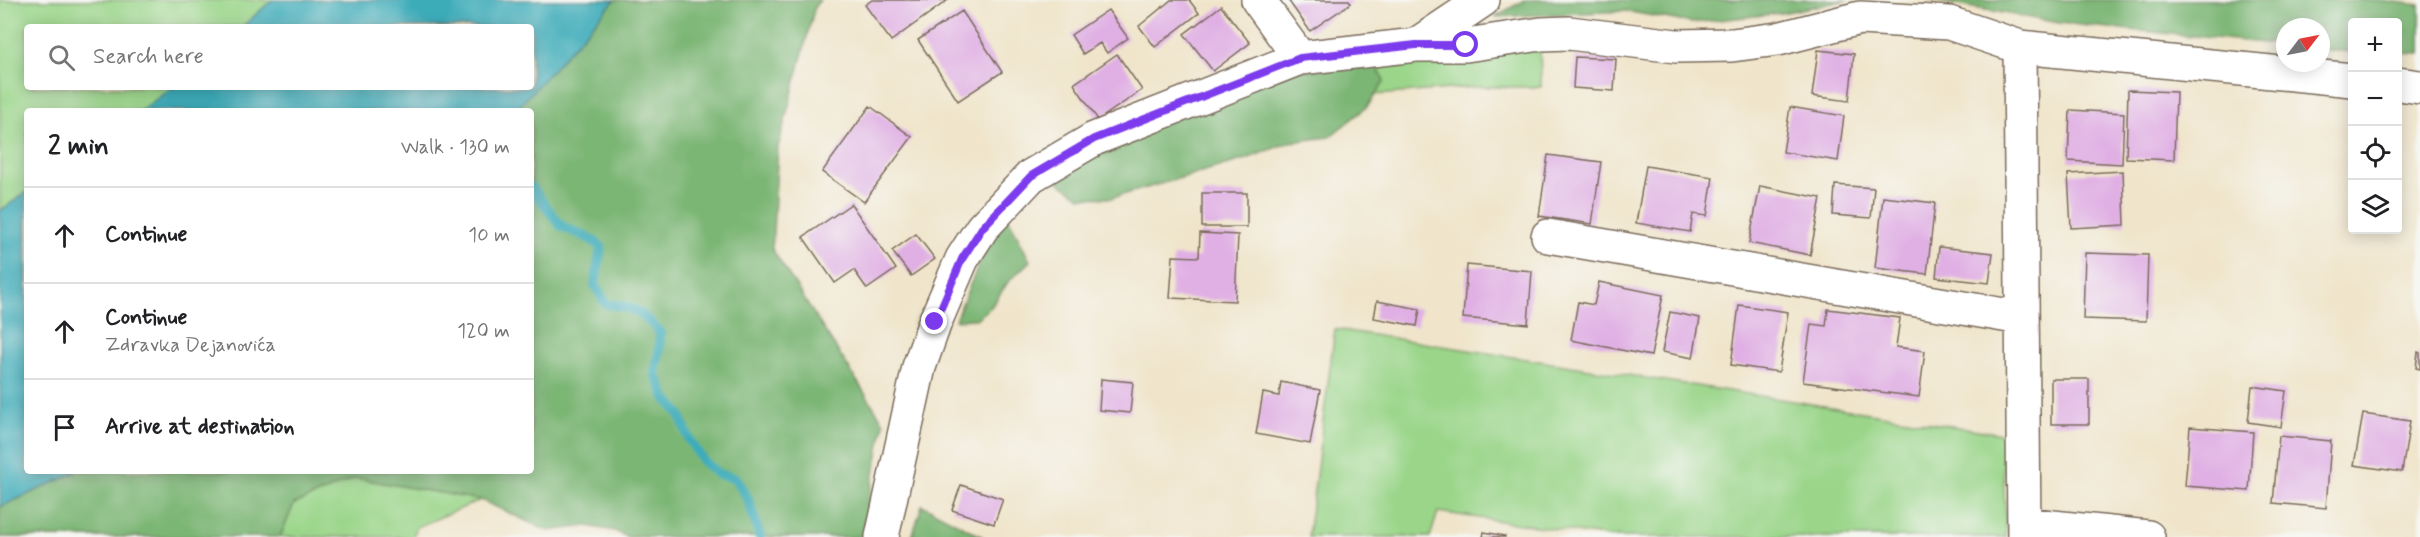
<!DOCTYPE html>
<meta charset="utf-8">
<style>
body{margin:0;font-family:Mynerve,sans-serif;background:#f2f2f2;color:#202124}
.controls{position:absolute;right:18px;top:18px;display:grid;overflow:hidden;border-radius:6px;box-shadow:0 3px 15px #0003}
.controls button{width:54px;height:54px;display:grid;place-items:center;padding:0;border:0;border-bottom:2px solid #e0e0e0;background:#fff;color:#202124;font:30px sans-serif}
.compass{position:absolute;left:2276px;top:18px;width:54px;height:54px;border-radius:50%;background:#fff;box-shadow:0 3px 15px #0003;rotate:58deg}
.stop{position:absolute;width:18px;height:18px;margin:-14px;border:4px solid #7c3aed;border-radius:50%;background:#fff}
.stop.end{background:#7c3aed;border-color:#fff;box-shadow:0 2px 6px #0008}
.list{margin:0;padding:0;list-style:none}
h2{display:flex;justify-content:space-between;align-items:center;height:78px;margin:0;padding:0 24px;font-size:26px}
h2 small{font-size:20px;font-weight:400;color:#757577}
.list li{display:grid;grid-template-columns:39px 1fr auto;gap:18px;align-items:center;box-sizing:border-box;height:96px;padding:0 24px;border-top:2px solid #e0e0e0}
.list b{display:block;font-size:22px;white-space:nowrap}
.list p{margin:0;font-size:20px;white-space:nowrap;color:#757577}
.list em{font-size:20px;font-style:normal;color:#757577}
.icon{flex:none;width:33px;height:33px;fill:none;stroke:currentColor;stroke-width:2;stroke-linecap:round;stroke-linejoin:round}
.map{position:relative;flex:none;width:2420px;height:537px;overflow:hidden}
.search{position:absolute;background:#fff;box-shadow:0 3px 15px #0003;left:24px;top:24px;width:510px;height:66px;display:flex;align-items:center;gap:15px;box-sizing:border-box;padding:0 21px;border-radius:6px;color:#757577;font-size:22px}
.panel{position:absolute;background:#fff;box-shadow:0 3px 15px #0003;left:24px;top:108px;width:510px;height:366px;border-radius:6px}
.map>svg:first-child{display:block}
.green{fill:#9ad589;stroke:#6a8054;stroke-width:1.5}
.forest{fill:#7bb675;stroke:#5b704a;stroke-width:1.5}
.water{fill:#3cacb9;stroke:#3c6b6c;stroke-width:1.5}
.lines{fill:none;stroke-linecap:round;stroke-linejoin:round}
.stream{stroke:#3cacb9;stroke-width:10}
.building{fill:#e0b0e4}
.minor-casing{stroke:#7a6b5b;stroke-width:36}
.minor{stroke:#fff;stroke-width:33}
.route{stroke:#7c3aed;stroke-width:8}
</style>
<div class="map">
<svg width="2420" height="537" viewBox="0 0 2420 537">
<rect width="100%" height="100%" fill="#f6f6f2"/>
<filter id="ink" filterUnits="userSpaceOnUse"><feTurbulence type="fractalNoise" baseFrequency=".0167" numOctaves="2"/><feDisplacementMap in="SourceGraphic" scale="12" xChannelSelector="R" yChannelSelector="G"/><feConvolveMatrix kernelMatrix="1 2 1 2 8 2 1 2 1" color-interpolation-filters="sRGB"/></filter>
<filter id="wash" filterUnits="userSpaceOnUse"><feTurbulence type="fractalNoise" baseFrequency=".008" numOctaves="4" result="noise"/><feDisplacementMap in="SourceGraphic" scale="24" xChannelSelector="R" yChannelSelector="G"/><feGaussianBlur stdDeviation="1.35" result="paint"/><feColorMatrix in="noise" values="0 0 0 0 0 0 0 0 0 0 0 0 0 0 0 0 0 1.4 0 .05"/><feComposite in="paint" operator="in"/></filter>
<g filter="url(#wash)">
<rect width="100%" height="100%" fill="#f0e5cb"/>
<!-- green -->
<path class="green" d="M0,0H272L242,27H27V87H173L140,111H27V192L0,211Z
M1540,45L1541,87H1476L1375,95L1384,82L1377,66Z
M1335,329L2002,434L2006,537H1611L1438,512L1430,537H1308Z
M356,478L481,500L417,527L413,537H280L294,504Z"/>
<!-- forest -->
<path class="forest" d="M615,0H820L815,6L778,147L772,249L884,423L862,537H627L615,531L587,526L548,531L481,500L356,478L294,504L280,537H0V507L79,471H531V111H515Z
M1525,0H1847L1782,13L1692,23L1625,11L1494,17Z
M1929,0H2380L2420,5V54L2398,53V22H2352V52L2321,49V27H2285V45L2059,23Z
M1377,66L1384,82L1367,107L1329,137L1290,142L1246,159L1112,198L1081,197L1057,181L1099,148L1294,71Z
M1008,217L1030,261L1008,282L991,307L976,319L955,320L982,257Z
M922,505L983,537H912Z"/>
<!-- water -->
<path class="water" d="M272,0H615L515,111H140L173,87H531V27H242Z
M27,192V471H79L0,507V211Z"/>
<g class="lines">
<!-- stream -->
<path class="stream" d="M531,187L561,226L591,239L601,247L595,285L606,304C635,307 642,312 660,333L659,354L655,373L666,398L680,415L689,439L703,461L718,474L735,478L748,499L760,537"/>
</g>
<g id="blocks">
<!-- building -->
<path class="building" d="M872,0H948L891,41L865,5Z
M1171,0H1189L1199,13L1155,47L1139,26Z
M1288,0H1349L1351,3L1310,31Z
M1221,6L1250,43L1213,71L1184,34Z
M1108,10L1128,38L1107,53L1100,43L1083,54L1071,35Z
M962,11L1002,72L958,101L918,40Z
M1818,50L1854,54L1849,101L1812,96Z
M1117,54L1142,90L1098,120L1074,84Z
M1575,57L1616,59L1614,91L1573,88Z
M2128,90L2176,92L2174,160L2126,158Z
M870,106L912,137L864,202L822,172Z
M1790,107L1844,116L1838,161L1783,152Z
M2070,110L2124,113L2122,164L2068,161Z
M1548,155L1601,162L1592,224L1539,216Z
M1646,166L1713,177L1707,216L1693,214L1690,232L1636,223Z
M2123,171L2125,225L2071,228L2068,174Z
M1835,185L1874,188L1871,218L1833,215Z
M1760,186L1821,198L1810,255L1749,243Z
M1202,193H1247V227H1202Z
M1883,197L1935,203L1927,274L1875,268Z
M851,204L896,269L867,289L854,270L835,283L803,237Z
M1200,233L1238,235L1235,301L1170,298L1173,256L1199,257Z
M916,234L935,259L911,276L892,251Z
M1939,247L1993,253L1989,283L1936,277Z
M2085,253L2148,255L2146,321L2083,319Z
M1467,265L1532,271L1528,324L1463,318Z
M1599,282L1663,295L1651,356L1571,340L1578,302L1594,305Z
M1377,301L1420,309L1417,326L1374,318Z
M1739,305L1788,312L1779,372L1731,365Z
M1828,309L1900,318L1896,347L1925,351L1919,397L1803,382L1811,324L1826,326Z
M1670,312L1700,318L1693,358L1662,352Z
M2418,352L2420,353V369L2416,368Z
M1101,379L1133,382L1130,413L1099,410Z
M2051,379H2089V424H2051Z
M1281,382L1320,390L1310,444L1256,434L1263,393L1279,396Z
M2252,386L2286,391L2281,427L2248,422Z
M2363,414L2410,421L2402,472L2354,465Z
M2190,427L2253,432L2249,491L2185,486Z
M2279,436L2331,441L2326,508L2273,503Z
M961,485L1003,499L994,524L952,510Z
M1484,532L1505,536V537H1483Z"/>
</g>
</g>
<g filter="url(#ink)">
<use href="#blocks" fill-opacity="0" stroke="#7a6b5b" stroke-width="1.5"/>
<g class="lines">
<defs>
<path id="minor" d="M1258,0L1300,58
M1416,45L1483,0
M2020,47L2024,537
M2398,84L2420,87
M1548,236L2021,318
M2024,524L2148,537
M882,537L919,367L935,322L962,259L982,228L1031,176L1094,139L1300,58L1416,45H1466L1541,34L1569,33L1676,46L1732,45L1778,39L1860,18L1949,23L2020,47L2352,80"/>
</defs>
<!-- minor casing -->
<use href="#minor" class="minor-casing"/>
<!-- minor -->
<use href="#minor" class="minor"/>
</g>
</g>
<g class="lines" filter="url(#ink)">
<!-- route -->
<path class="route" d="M935,322L962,259L982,228L1031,176L1094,139L1300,58L1416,45H1466"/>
</g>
</svg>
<div class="controls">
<button>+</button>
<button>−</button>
<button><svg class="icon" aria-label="locate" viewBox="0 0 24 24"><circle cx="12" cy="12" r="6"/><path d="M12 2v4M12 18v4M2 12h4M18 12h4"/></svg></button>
<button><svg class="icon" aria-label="layers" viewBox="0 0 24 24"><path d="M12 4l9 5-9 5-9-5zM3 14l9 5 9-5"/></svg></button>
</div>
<svg class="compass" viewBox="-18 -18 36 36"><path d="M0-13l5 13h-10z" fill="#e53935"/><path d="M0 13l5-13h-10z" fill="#757577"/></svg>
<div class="stop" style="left:1466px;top:45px"></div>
<div class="stop end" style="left:935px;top:322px"></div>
<div class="search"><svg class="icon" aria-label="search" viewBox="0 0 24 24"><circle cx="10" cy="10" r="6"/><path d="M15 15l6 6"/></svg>Search here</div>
<section class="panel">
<h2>2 min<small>Walk · 130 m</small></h2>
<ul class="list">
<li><svg class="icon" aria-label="ahead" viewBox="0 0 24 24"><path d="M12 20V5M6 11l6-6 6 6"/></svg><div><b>Continue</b></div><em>10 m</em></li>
<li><svg class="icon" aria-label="ahead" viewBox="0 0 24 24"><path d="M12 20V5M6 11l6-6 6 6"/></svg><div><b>Continue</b><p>Zdravka Dejanovića</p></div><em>120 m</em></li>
<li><svg class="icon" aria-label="arrive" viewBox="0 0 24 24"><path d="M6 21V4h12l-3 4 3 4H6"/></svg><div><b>Arrive at destination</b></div></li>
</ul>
</section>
</div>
